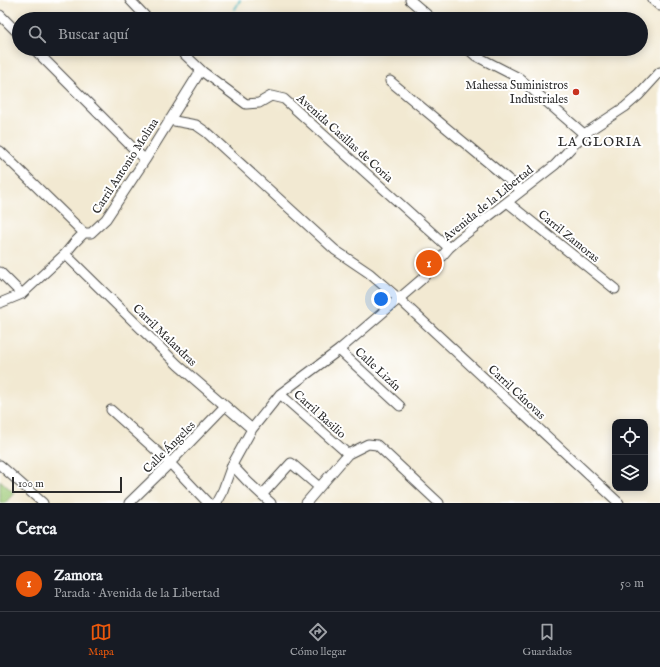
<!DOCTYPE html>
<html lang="es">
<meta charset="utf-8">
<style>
body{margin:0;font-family:"IM FELL English",serif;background:#20242c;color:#f1f3f6}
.controls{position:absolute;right:12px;bottom:12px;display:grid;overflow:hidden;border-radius:8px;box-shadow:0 2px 10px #0003}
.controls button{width:36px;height:36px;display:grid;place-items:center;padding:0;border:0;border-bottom:1px solid #363941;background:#171b24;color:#f1f3f6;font:20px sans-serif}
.scale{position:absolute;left:12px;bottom:10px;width:110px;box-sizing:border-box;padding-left:4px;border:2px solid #2b2b2b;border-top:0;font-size:11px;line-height:14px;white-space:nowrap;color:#2b2b2b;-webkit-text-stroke:3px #fff;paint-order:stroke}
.you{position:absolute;left:381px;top:299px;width:14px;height:14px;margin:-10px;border:3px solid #fff;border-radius:50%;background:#1a73e8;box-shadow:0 0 0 6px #1a73e833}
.badge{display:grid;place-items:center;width:26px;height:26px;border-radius:50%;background:#ea580c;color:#fff;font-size:13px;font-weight:700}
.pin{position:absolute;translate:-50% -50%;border:2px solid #fff;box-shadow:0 1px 4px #0006}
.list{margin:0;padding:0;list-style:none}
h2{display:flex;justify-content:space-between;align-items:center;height:52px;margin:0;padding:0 16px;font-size:17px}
h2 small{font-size:13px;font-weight:400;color:#9ea1a6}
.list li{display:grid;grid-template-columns:26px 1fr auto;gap:12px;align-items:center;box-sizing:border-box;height:56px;padding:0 16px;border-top:1px solid #363941}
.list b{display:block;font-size:15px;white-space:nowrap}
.list p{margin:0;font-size:13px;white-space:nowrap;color:#9ea1a6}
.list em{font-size:13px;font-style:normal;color:#9ea1a6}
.icon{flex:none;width:22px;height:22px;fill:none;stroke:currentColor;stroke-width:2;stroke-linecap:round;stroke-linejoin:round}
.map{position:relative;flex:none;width:660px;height:503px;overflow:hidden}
.search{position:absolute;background:#171b24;box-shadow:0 2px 10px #0003;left:12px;right:12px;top:12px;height:44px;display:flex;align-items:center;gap:10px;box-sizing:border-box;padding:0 14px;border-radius:22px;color:#9ea1a6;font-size:15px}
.sheet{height:108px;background:#171b24}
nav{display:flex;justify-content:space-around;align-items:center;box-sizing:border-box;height:56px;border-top:1px solid #363941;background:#171b24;font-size:11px;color:#9ea1a6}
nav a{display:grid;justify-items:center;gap:2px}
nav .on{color:#ea580c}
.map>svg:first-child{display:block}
.green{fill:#9eca77;stroke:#647a51}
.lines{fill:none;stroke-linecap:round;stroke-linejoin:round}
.stream{stroke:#46b6bf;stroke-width:2}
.minor-casing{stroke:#494844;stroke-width:11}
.minor{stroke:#fff;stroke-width:9}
.poi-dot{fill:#c8321e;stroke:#fff;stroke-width:1.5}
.labels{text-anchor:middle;stroke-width:4;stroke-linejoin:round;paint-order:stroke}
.poi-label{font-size:12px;fill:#2b2b2b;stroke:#fff;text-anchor:end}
.street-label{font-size:12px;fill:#2b2b2b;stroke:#fff}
.neighbourhood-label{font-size:13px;letter-spacing:1px;fill:#2b2b2b;stroke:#fff}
</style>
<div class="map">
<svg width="660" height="503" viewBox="0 0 660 503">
<rect width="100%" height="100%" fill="#fff"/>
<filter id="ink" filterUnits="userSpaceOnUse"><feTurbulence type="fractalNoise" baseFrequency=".025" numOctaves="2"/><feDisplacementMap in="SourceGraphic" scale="8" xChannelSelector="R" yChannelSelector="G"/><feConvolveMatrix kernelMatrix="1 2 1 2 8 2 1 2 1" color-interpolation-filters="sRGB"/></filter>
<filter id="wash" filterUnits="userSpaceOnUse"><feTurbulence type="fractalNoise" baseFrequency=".012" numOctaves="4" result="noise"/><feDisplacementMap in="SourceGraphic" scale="16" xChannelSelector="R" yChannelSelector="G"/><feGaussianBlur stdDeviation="0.9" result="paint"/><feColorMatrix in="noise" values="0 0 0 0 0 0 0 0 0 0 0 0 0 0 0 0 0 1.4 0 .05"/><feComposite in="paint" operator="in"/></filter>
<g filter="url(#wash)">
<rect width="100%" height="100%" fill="#f2e9d2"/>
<!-- green -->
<path class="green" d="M0,480L14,493L5,503H0Z"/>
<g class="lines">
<!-- stream -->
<path class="stream" d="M235,9L240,0"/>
</g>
</g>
<g filter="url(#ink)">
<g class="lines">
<defs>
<path id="minor" d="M130,0L148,19
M410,0L432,19
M653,0L660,6
M0,15L19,34
M34,49L145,160
M179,49L203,72L246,104L259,103L271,96L284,99L449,248
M468,49L476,56L519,78L584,134
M390,81L521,190
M169,120L196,125L206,132L335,250L369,273L398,298L619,503
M0,151L84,233
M507,202L615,289
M65,254L178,365L252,429
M0,272L22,294
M0,303L22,294L65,254L74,243L84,233H91L106,219L145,160L201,70
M339,350L400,406
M280,394L348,454L368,444L377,445L439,503
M111,410L170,463L208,503
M0,465L43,503
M232,465L248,482L262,495L291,463L319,487
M262,495L271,503
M129,503L170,463L225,406
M216,503L223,490L232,465L252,429L280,394L339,350L422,279L449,248L458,240L555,165L584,134L625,107L639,95L660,72
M306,503L348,454"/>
</defs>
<!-- minor casing -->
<use href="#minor" class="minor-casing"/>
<!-- minor -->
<use href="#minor" class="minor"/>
</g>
</g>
<!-- markers -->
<circle class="poi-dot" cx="576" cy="92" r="4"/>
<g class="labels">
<!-- poi labels -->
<g class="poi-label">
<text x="568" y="89">Mahessa Suministros<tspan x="568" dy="14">Industriales</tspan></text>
</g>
<!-- street labels -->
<g class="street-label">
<text transform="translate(345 138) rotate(42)" y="4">Avenida Casillas de Coria</text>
<text transform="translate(125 166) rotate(-57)" y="4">Carril Antonio Molina</text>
<text transform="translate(488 203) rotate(-39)" y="4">Avenida de la Libertad</text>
<text transform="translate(569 236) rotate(39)" y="4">Carril Zamoras</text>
<text transform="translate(165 335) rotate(44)" y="4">Carril Malandras</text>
<text transform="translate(378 369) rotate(43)" y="4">Calle Lizán</text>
<text transform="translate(517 392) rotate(43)" y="4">Carril Cánovas</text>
<text transform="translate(320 414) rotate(42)" y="4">Carril Basilio</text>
<text transform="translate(169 447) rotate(-45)" y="4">Calle Ángeles</text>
</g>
<!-- neighbourhood labels -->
<g class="neighbourhood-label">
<text x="600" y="146">LA GLORIA</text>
</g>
</g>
</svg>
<div class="controls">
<button><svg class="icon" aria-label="locate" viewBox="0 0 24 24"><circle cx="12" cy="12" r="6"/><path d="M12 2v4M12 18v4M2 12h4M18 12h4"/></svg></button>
<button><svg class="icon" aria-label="layers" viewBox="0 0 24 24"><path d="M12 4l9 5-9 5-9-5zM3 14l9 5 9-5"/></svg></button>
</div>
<div class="scale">100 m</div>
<div class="you"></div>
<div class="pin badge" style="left:429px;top:263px">1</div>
<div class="search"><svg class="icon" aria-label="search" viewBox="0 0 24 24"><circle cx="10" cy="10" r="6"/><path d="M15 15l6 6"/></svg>Buscar aquí</div>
</div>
<section class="sheet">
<h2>Cerca<small></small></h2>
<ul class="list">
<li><span class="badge">1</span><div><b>Zamora</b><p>Parada · Avenida de la Libertad</p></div><em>50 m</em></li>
</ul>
</section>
<nav>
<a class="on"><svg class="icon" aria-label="map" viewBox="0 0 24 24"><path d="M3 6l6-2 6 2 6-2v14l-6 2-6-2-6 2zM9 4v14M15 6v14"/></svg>Mapa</a>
<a><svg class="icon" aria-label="directions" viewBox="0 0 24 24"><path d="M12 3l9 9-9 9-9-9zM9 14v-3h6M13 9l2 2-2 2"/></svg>Cómo llegar</a>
<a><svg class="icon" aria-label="saved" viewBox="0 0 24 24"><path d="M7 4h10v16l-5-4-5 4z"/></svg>Guardados</a>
</nav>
